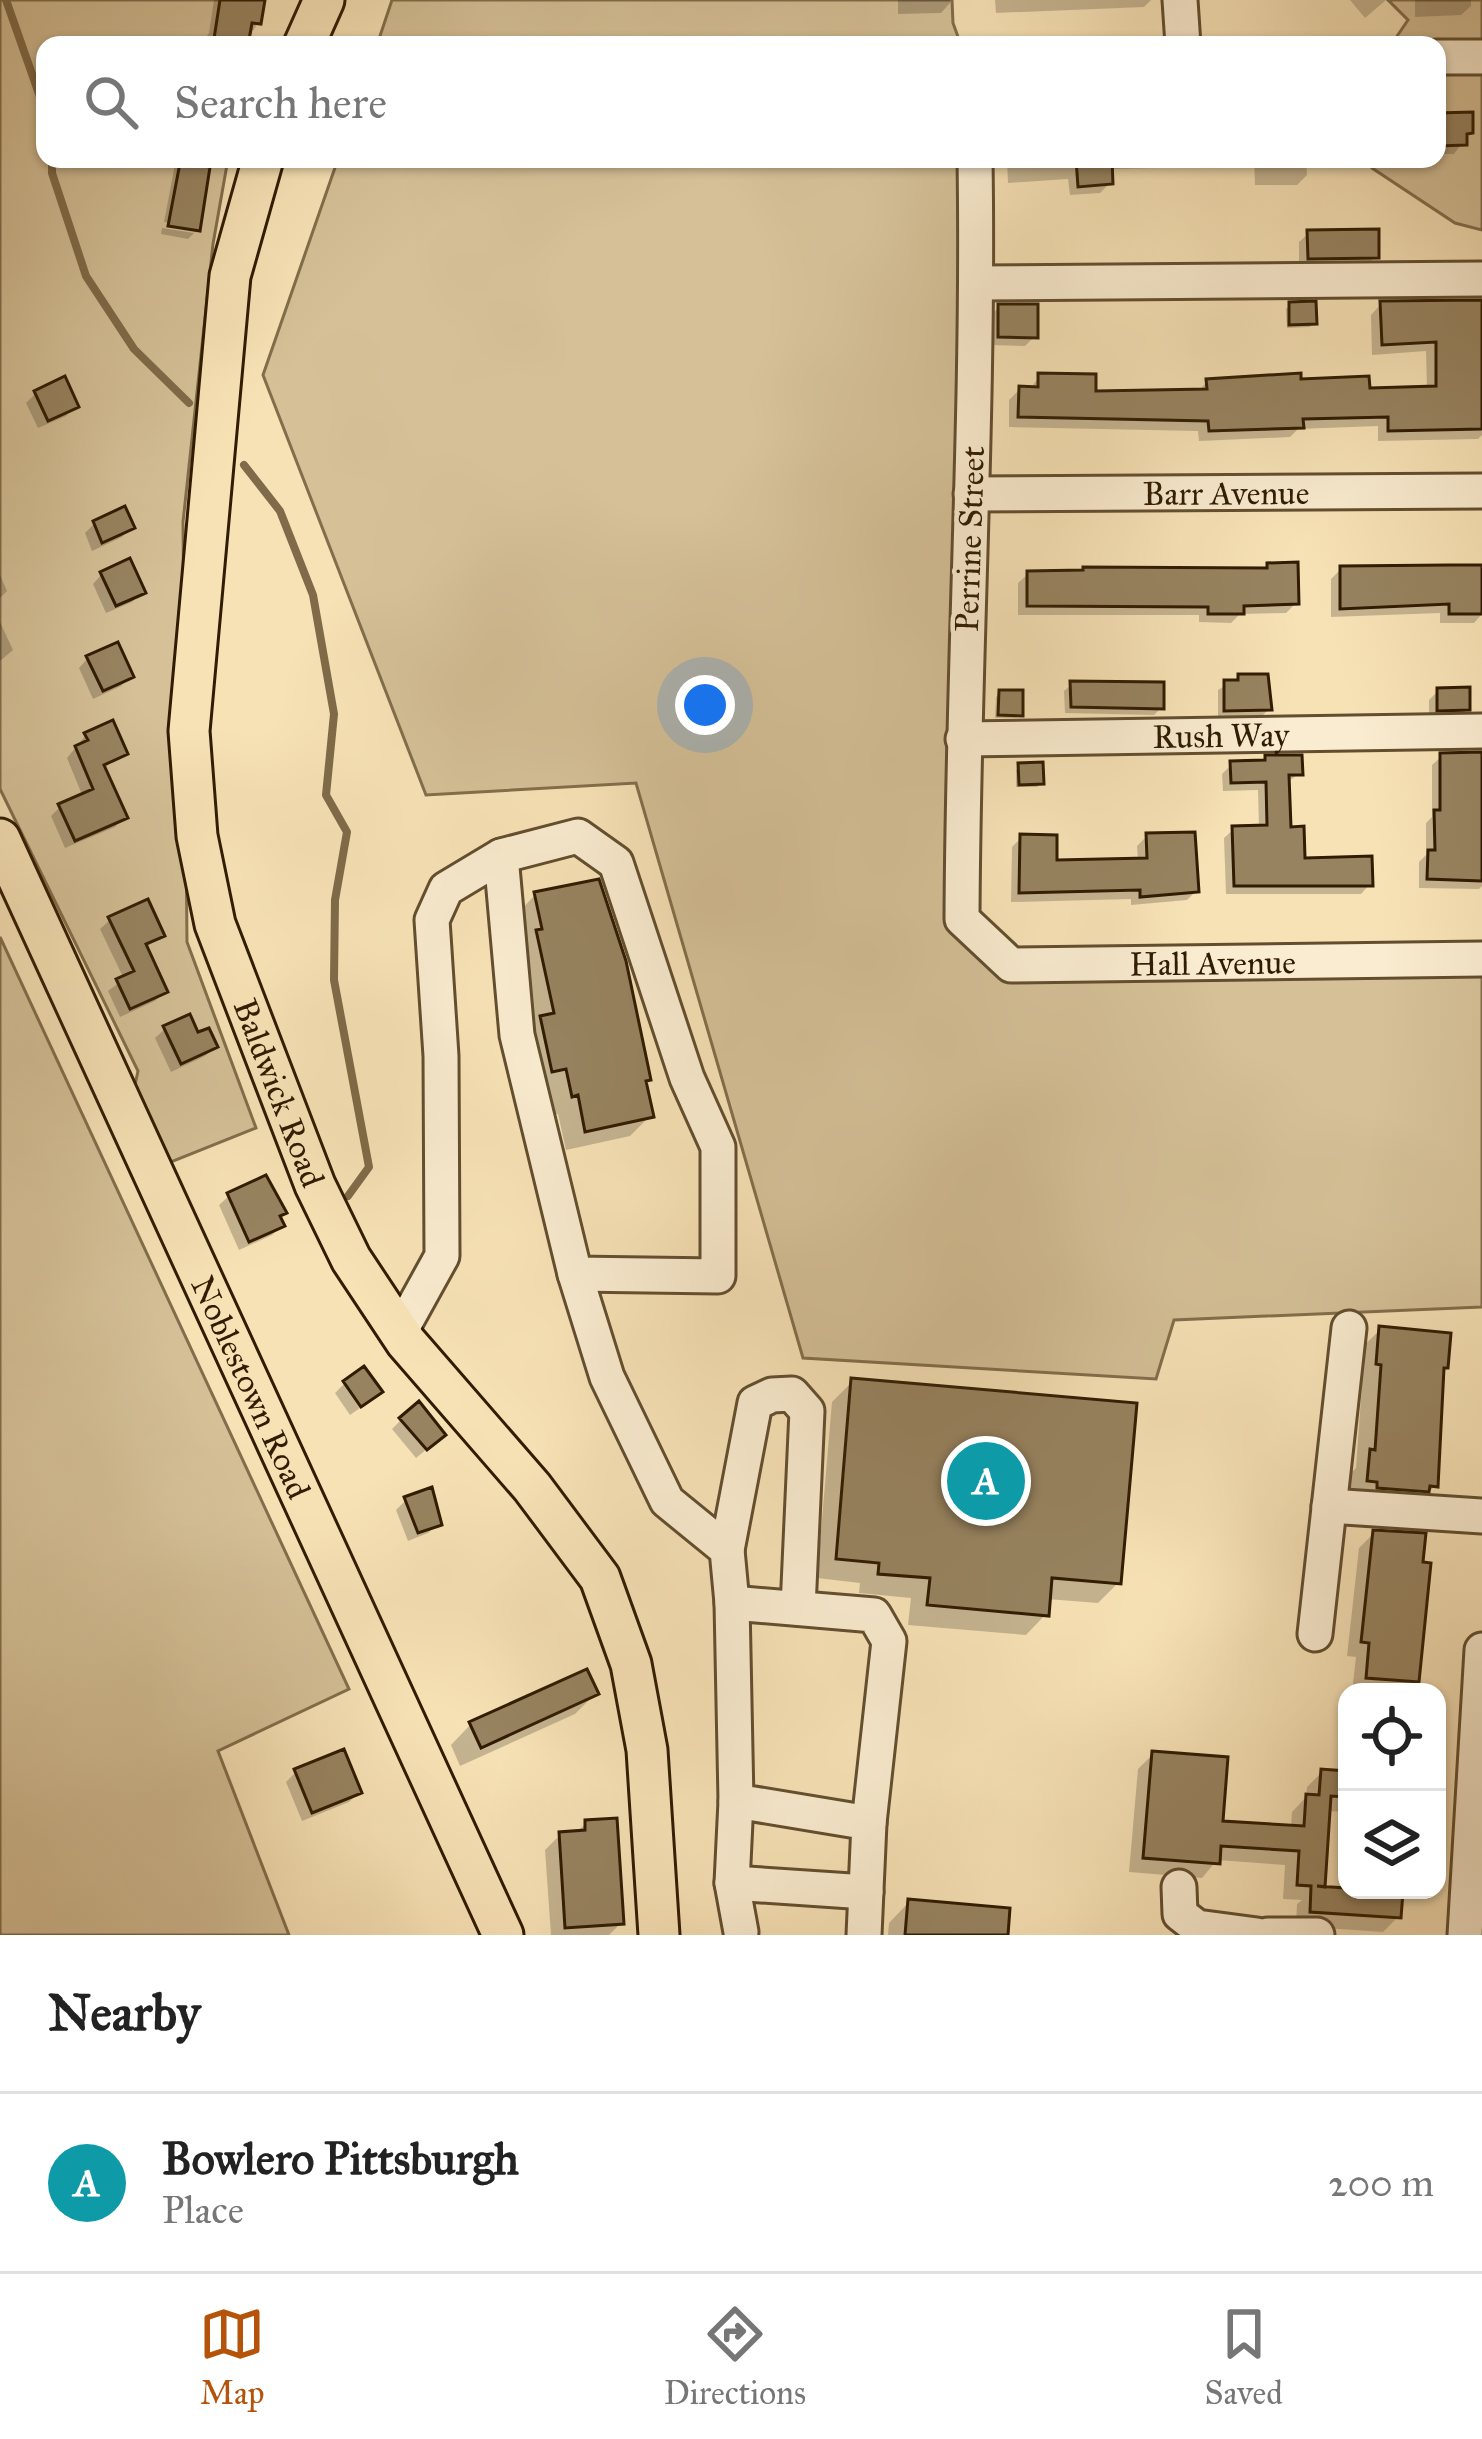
<!DOCTYPE html>
<style>
body{margin:0;font-family:"IM FELL Great Primer",serif;background:#f6f6f6;color:#222}
.controls{position:absolute;right:36px;bottom:36px;display:grid;overflow:hidden;border-radius:24px;box-shadow:0 3px 9px #0004}
.controls button{width:108px;height:108px;display:grid;place-items:center;padding:0;border:0;border-bottom:3px solid #e0e0e0;background:#fff;color:#222;font:60px sans-serif}
.you{position:absolute;left:705px;top:705px;width:42px;height:42px;margin:-30px;border:9px solid #fff;border-radius:50%;background:#1a73e8;box-shadow:0 0 0 18px #1a73e833}
.badge{display:grid;place-items:center;width:78px;height:78px;border-radius:50%;background:#b45309;color:#fff;font-size:39px;font-weight:700}
.pin{position:absolute;translate:-50% -50%;border:6px solid #fff;box-shadow:0 3px 12px #0006}
.list{margin:0;padding:0;list-style:none}
h2{display:flex;justify-content:space-between;align-items:center;height:156px;margin:0;padding:0 48px;font-size:51px}
h2 small{font-size:39px;font-weight:400;color:#767676}
.list li{display:grid;grid-template-columns:78px 1fr auto;gap:36px;align-items:center;box-sizing:border-box;height:180px;padding:0 48px;border-top:3px solid #e0e0e0}
.list b{display:block;font-size:45px;white-space:nowrap}
.list p{margin:0;font-size:39px;white-space:nowrap;color:#767676}
.list em{font-size:39px;font-style:normal;color:#767676}
.icon{flex:none;width:66px;height:66px;fill:none;stroke:currentColor;stroke-width:2;stroke-linecap:round;stroke-linejoin:round}
.map{position:relative;flex:none;width:1482px;height:1935px;overflow:hidden}
.search{position:absolute;background:#fff;box-shadow:0 3px 9px #0004;left:36px;right:36px;top:36px;height:132px;display:flex;align-items:center;gap:30px;box-sizing:border-box;padding:0 42px;border-radius:24px;color:#767676;font-size:45px}
.sheet{height:336px;background:#fff}
nav{display:flex;justify-content:space-around;align-items:center;box-sizing:border-box;height:168px;border-top:3px solid #e0e0e0;background:#fff;font-size:33px;color:#767676}
nav a{display:grid;justify-items:center;gap:6px}
nav .on{color:#b45309}
.map>svg:first-child{display:block}
.green{fill:#d5c097;stroke:#826e4c;stroke-width:3}
.shadow{fill:#0003}
.lines{fill:none;stroke-linecap:round;stroke-linejoin:round}
.stream{stroke:#7f6b49;stroke-width:8}
.building{fill:#978360;stroke:#301c02;stroke-width:3}
.minor-casing{stroke:#624e2f;stroke-width:39}
.major-casing{stroke:#301c02;stroke-width:45}
.minor{stroke:#faecd0;stroke-width:33}
.major{stroke:#f7e2b6;stroke-width:39}
.labels{text-anchor:middle;stroke-width:9;stroke-linejoin:round;paint-order:stroke}
.street-label{font-size:33px;fill:#301c02;stroke:#faecd0}
</style>
<div class="map">
<svg width="1482" height="1935" viewBox="0 0 1482 1935">
<rect width="100%" height="100%" fill="#f7e2b6"/>
<filter id="stains"><feTurbulence type="fractalNoise" baseFrequency=".00167" numOctaves="4"/><feColorMatrix values="0 0 0 0 .2 0 0 0 0 .09 0 0 0 0 .02 0 0 0 .5 -.17"/></filter>
<radialGradient id="worn" r=".72"><stop offset=".6" stop-color="#630" stop-opacity="0"/><stop offset="1" stop-color="#630" stop-opacity=".3"/></radialGradient>
<!-- green -->
<path class="green" d="M0,0H256L248,45H45V159H228L213,244L183,522L187,942L256,1128L161,1166L121,1150L138,1071L0,789Z
M392,0H952L953,23L961,45H377Z
M1388,0H1482V230L1455,223L1372,168L1370,159H1437V45H1391L1408,20Z
M338,159H970L974,933L1028,964L1482,959V1307L1174,1320L1156,1379L803,1358L636,783L426,795L263,375Z
M0,937L349,1689L218,1751L289,1935H0Z"/>
<!-- shadow -->
<path class="shadow" d="M214,0H262L258,23L244,45H200L209,33Z
M898,0H950V3L941,13L898,14Z
M995,0H1151L1144,7L996,13Z
M1350,0H1386L1365,18Z
M1415,0H1471V6L1461,15L1415,17Z
M1445,108V116L1470,132L1454,154H1437V109Z
M176,159H207L194,233V227L164,222Z
M1007,159H1170L1161,168L1110,169V183L1100,193L1070,195L1068,179L1008,183Z
M1254,159H1306L1307,175L1297,185H1255Z
M162,228L194,233L188,239L161,234Z
M1309,233L1376,256L1366,266L1299,267V242Z
M1482,301V435L1478,439L1378,441V426L1298,429L1290,437L1199,441L1198,431L1009,427V400L1020,389L1029,390L1040,376L1093,394L1197,392L1207,382H1298L1367,391L1427,389L1426,351L1372,355L1371,315L1381,304Z
M1290,305L1314,323L1310,327L1287,328L1286,309Z
M999,307L1035,336L1025,346L989,345V317Z
M36,393L75,406L66,416L38,428L26,403Z
M94,524L131,528L122,537L92,551L85,533Z
M1269,566L1296,603L1286,613L1240,614L1231,623L1199,622V615H1018V583L1028,574L1263,571Z
M1482,568V614L1474,623H1440V613L1331,617V579L1341,569Z
M102,574L142,592L132,602L106,613L93,584Z
M0,575L7,591L0,598Z
M0,622L13,650L0,661Z
M88,658L130,676L121,686L93,699L79,668Z
M1239,677L1269,709L1262,716L1218,717V690Z
M1072,684L1161,708L1154,715L1065,713L1064,691Z
M1438,691L1467,709L1458,719H1429V700Z
M1000,693L1020,715L1016,718H995L996,697Z
M86,735L124,754L102,769L124,817L115,827L65,848L51,816L60,807L83,797L67,758Z
M1482,753V886L1479,889L1419,888V862L1426,855V823L1432,817V765L1442,756Z
M1232,764L1300,773L1286,783L1288,830L1302,862L1370,884L1361,894H1226L1224,838L1234,829L1259,828L1258,790L1223,791L1222,774Z
M1020,766L1041,783L1037,787H1016V770Z
M1147,836L1196,891L1187,900L1131,905V899L1011,902L1012,847L1022,837L1054,863L1138,861L1137,846Z
M535,895L643,1084L650,1116L630,1136L566,1150L558,1114L552,1115L521,1040L534,1027L517,953L515,916Z
M110,920L161,935L145,948L165,991L155,1001L120,1017L108,991L124,979L100,929Z
M165,1029L197,1036L215,1047L205,1056L171,1072L155,1038Z
M229,1196L278,1218L282,1225L272,1235L239,1250L219,1205Z
M1380,1330L1440,1371L1435,1486L1414,1506L1348,1501L1351,1473L1356,1468L1362,1384H1357L1359,1350Z
M853,1381L1118,1583L1098,1603L1047,1599L1046,1614L1026,1635L908,1625L911,1598L859,1593L860,1583L817,1578L832,1402Z
M345,1383L370,1401L350,1415L335,1393Z
M401,1420L433,1444L416,1458L392,1429Z
M406,1500L438,1524L428,1533L408,1541L396,1510Z
M1374,1533L1416,1681L1404,1692H1352L1356,1657L1347,1656L1359,1548Z
M595,1694L575,1714L460,1766L451,1745L471,1724Z
M1347,1746V1812L1327,1811L1322,1885L1398,1917L1383,1932L1296,1926L1297,1904L1302,1900L1283,1899L1285,1865L1217,1860L1202,1878L1129,1872L1138,1769L1153,1754L1220,1824L1291,1828L1292,1812L1306,1797L1307,1787L1322,1772L1342,1774Z
M296,1772L359,1792L349,1802L302,1821L286,1782Z
M586,1823L621,1923L609,1935H551L545,1850L560,1835L575,1834Z
M909,1902L1004,1935H888L889,1923Z"/>
<g class="lines">
<!-- stream -->
<path class="stream" d="M6,0L45,111
M52,159V173L86,276L134,349L189,403
M244,465L280,511L313,595L334,714L326,795L347,832L335,900L334,980L369,1167L348,1196"/>
</g>
<!-- building -->
<path class="building" d="M220,0H265L261,24L252,23L248,45H213Z
M1473,112V133L1467,134V145L1437,146V113Z
M1076,159H1112L1113,184L1078,187Z
M180,163L210,167L200,231L168,226Z
M1379,229V258L1308,259L1307,230Z
M1482,300V429L1388,431V417L1303,419L1304,428L1209,431L1208,421L1018,417L1019,386L1038,387V373L1096,374V391L1207,389L1206,379L1301,373V379L1369,376L1370,388L1436,386V342L1382,345L1380,301Z
M1316,301L1317,324L1289,325V302Z
M998,304H1038V338L998,337Z
M65,376L79,407L48,421L34,391Z
M125,506L135,528L102,543L93,521Z
M130,558L146,593L116,606L100,572Z
M1298,562L1299,604L1244,606V614H1208V607L1027,606V571L1083,570V567L1267,568V563Z
M1449,565H1482V614H1449V604L1340,609V566Z
M118,642L134,677L103,691L86,656Z
M1238,674H1268L1272,710L1224,711V680H1238Z
M1070,681L1164,682V709L1071,707Z
M1470,687V710L1437,711V688Z
M999,690H1023V716L998,715Z
M113,720L128,754L104,765L128,818L75,841L58,804L93,789L75,746L88,740L84,733Z
M1482,752V881L1427,879L1428,850H1435L1434,810H1440V753Z
M1265,755H1302L1303,775H1289L1291,827L1304,826L1305,858L1372,856L1373,886H1234L1232,826L1267,825L1266,782L1231,783L1230,761L1265,760Z
M1043,762L1044,784L1019,785L1018,763Z
M1195,832L1199,892L1140,897V890L1019,893L1020,834L1057,835V860L1147,858L1146,833Z
M599,879L626,961L651,1080L646,1081L654,1117L585,1132L578,1095L572,1097L566,1069L552,1072L540,1016L554,1013L536,930L542,929L534,892Z
M148,899L165,936L146,944L168,992L130,1009L116,979L134,971L108,917Z
M190,1014L198,1032L209,1028L218,1047L181,1064L163,1026Z
M266,1175L287,1213L280,1216L285,1226L249,1242L227,1193Z
M1379,1326L1451,1333L1448,1368H1444L1438,1487L1430,1486L1429,1492L1377,1488V1482L1367,1481L1370,1449L1375,1450L1381,1365L1376,1364Z
M364,1366L383,1392L361,1407L343,1381Z
M851,1378L1137,1403L1121,1584L1052,1578L1049,1616L927,1605L930,1578L878,1574L879,1563L836,1559Z
M419,1401L446,1435L427,1450L399,1418Z
M432,1487L442,1525L418,1533L404,1497Z
M1373,1530L1426,1533L1423,1562L1431,1563L1419,1682L1366,1678L1369,1643L1361,1642Z
M587,1669L599,1694L481,1748L469,1722Z
M344,1749L362,1793L312,1813L294,1769Z
M1152,1751L1228,1757L1223,1821L1304,1826L1306,1794L1319,1795L1321,1769L1347,1771V1797L1331,1796L1325,1887L1317,1886L1403,1892L1401,1918L1310,1912L1311,1886L1297,1885L1299,1851L1221,1846L1220,1864L1143,1858Z
M617,1818L624,1924L565,1928L559,1832L585,1830V1820Z
M908,1899L1010,1908L1008,1935H905Z"/>
<g class="lines">
<defs>
<g id="minor">
<path d="M1180,0L1183,45"/>
<path d="M1437,57H1482"/>
<path id="s1" d="M975,159C979,412 963,666 962,919L1011,965L1482,959"/>
<path d="M977,283L1482,279"/>
<path id="s2" d="M971,494L1482,491"/>
<path id="s3" d="M963,739L1482,731"/>
<path d="M578,836L616,863L687,1078L718,1147V1276L575,1274L517,1035L501,856Z"/>
<path d="M575,1274L607,1377L667,1501L727,1550L732,1603L736,1801L869,1823L864,1935"/>
<path d="M400,1332L442,1256L441,1056L432,920L446,889L501,856"/>
<path d="M1329,1506L1482,1516"/>
<path d="M727,1550L755,1403L772,1395L792,1394L807,1411L798,1608"/>
<path d="M732,1603L874,1615L889,1641L869,1823"/>
<path d="M1315,1634L1349,1328"/>
<path d="M732,1883L736,1801"/>
<path d="M1179,1887L1180,1914L1197,1927L1257,1935"/>
<path d="M741,1932L732,1883L866,1892"/>
<path d="M1268,1935H1317"/>
<path d="M1465,1935L1482,1650"/>
</g>
<g id="major">
<path d="M304,45L324,0"/>
<path id="s4" d="M263,159L230,276L189,731L197,836L215,924L315,1185L351,1259L406,1342L532,1487L600,1578L631,1664L647,1750L659,1935"/>
<path id="s5" d="M0,839L503,1935"/>
</g>
</defs>
<!-- minor casing -->
<use href="#minor" class="minor-casing"/>
<!-- major casing -->
<use href="#major" class="major-casing"/>
<!-- minor -->
<use href="#minor" class="minor"/>
<!-- major -->
<use href="#major" class="major"/>
</g>
<g class="labels">
<!-- street labels -->
<g class="street-label">
<text dy="12" stroke="none"><textPath href="#s2" startOffset="255">Barr Avenue</textPath></text>
<text transform="translate(969 539) rotate(-88)" y="12">Perrine Street</text>
<text dy="12" stroke="none"><textPath href="#s3" startOffset="258">Rush Way</textPath></text>
<text dy="12" stroke="none"><textPath href="#s1" startOffset="1029">Hall Avenue</textPath></text>
<text dy="12" stroke="none"><textPath href="#s4" startOffset="954">Baldwick Road</textPath></text>
<text dy="12" stroke="none"><textPath href="#s5" startOffset="603">Noblestown Road</textPath></text>
</g>
</g>
<rect width="100%" height="100%" filter="url(#stains)"/>
<rect width="100%" height="100%" fill="url(#worn)"/>
</svg>
<div class="controls">
<button><svg class="icon" aria-label="locate" viewBox="0 0 24 24"><circle cx="12" cy="12" r="6"/><path d="M12 2v4M12 18v4M2 12h4M18 12h4"/></svg></button>
<button><svg class="icon" aria-label="layers" viewBox="0 0 24 24"><path d="M12 4l9 5-9 5-9-5zM3 14l9 5 9-5"/></svg></button>
</div>
<div class="you"></div>
<div class="pin badge" style="left:986px;top:1481px;background:#0f9aa8">A</div>
<div class="search"><svg class="icon" aria-label="search" viewBox="0 0 24 24"><circle cx="10" cy="10" r="6"/><path d="M15 15l6 6"/></svg>Search here</div>
</div>
<section class="sheet">
<h2>Nearby<small></small></h2>
<ul class="list">
<li><span class="badge" style="background:#0f9aa8">A</span><div><b>Bowlero Pittsburgh</b><p>Place</p></div><em>200 m</em></li>
</ul>
</section>
<nav>
<a class="on"><svg class="icon" aria-label="map" viewBox="0 0 24 24"><path d="M3 6l6-2 6 2 6-2v14l-6 2-6-2-6 2zM9 4v14M15 6v14"/></svg>Map</a>
<a><svg class="icon" aria-label="directions" viewBox="0 0 24 24"><path d="M12 3l9 9-9 9-9-9zM9 14v-3h6M13 9l2 2-2 2"/></svg>Directions</a>
<a><svg class="icon" aria-label="saved" viewBox="0 0 24 24"><path d="M7 4h10v16l-5-4-5 4z"/></svg>Saved</a>
</nav>
